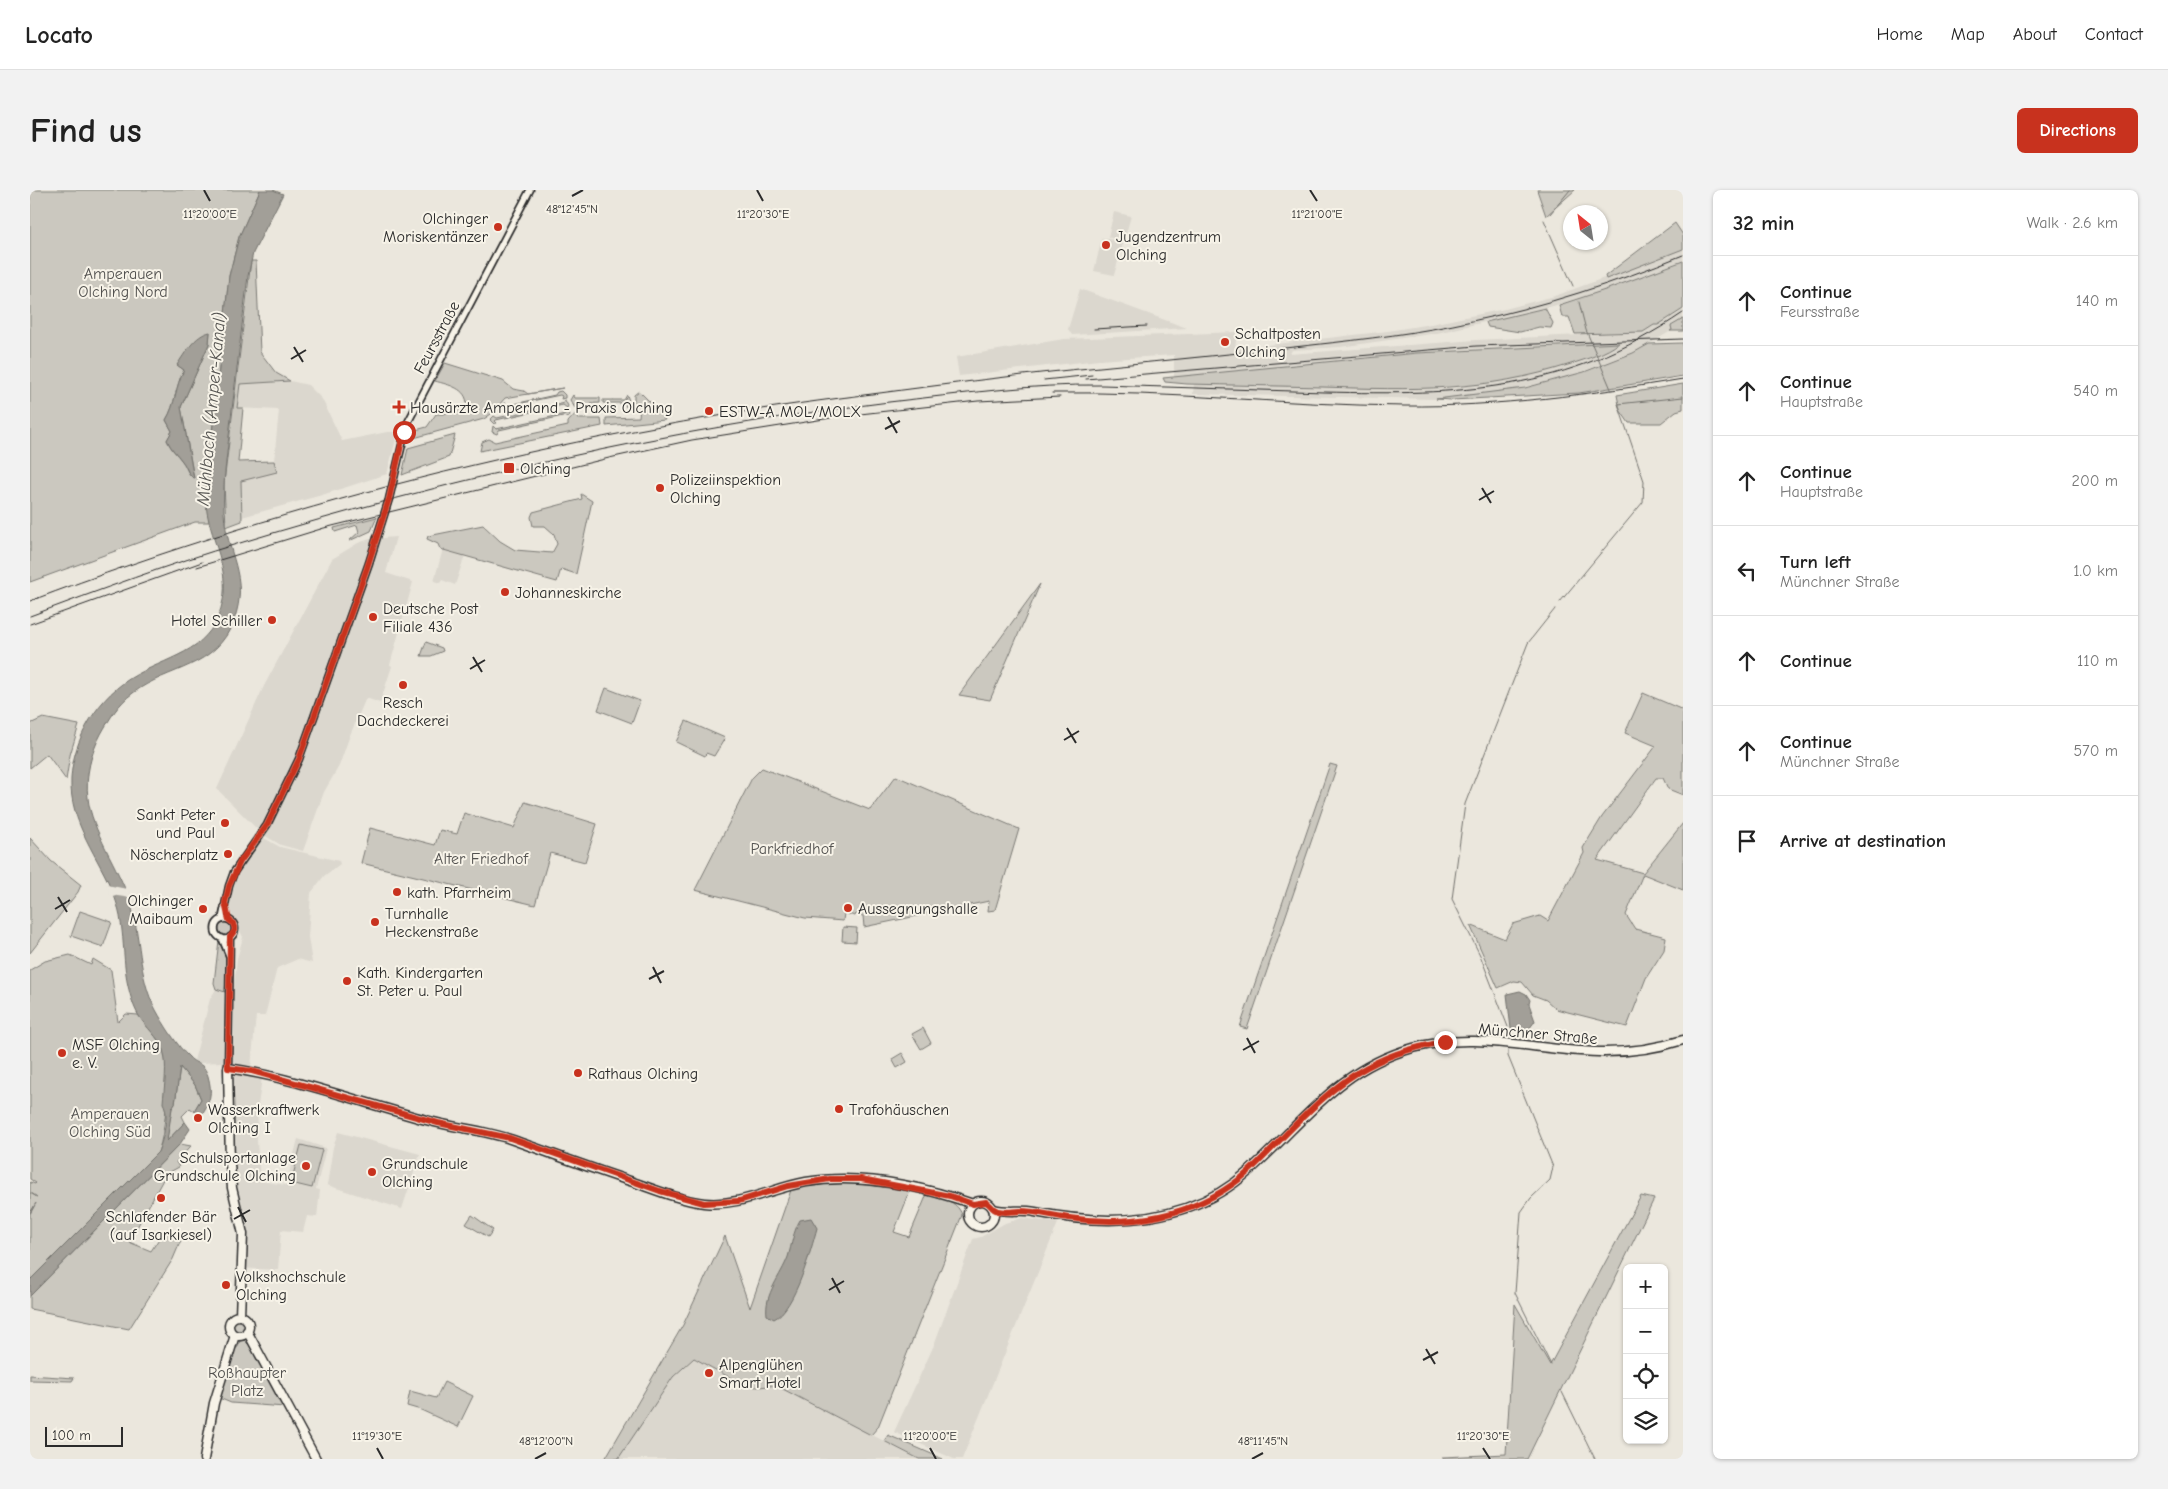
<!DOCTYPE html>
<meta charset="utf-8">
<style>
body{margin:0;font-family:"Comic Neue",sans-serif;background:#f2f2f2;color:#222}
.controls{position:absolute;right:15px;bottom:15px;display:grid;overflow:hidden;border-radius:8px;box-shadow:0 1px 4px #0004}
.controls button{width:45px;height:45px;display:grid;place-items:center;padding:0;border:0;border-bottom:1px solid #e0e0e0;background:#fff;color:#222;font:25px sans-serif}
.compass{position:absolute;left:1533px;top:15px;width:45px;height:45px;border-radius:50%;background:#fff;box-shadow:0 1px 4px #0004;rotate:330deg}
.scale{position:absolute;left:15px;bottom:12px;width:78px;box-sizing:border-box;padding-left:5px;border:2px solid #2b2b2b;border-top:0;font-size:14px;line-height:18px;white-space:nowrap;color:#2b2b2b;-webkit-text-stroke:4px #f7f3e8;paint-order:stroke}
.stop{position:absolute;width:15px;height:15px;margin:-11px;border:4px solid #c8321e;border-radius:50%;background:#fff}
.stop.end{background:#c8321e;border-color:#fff;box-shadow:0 1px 5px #0008}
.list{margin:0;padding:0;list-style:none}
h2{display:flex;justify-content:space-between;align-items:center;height:65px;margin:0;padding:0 20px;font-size:21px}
h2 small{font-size:16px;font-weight:400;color:#767676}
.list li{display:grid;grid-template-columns:32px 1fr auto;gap:15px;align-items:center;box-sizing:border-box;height:90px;padding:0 20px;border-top:1px solid #e0e0e0}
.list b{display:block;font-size:19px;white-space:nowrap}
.list p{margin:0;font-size:16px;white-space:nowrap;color:#767676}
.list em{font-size:16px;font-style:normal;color:#767676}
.icon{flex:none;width:28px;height:28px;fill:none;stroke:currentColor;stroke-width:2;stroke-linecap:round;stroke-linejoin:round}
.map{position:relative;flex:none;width:1653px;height:1269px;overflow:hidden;border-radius:8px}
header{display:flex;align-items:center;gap:30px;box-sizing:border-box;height:70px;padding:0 25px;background:#fff;border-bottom:1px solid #e0e0e0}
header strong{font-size:24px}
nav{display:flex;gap:28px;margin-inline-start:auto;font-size:18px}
.intro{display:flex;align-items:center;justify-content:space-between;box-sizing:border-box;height:120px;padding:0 30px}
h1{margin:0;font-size:35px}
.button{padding:12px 22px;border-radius:8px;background:#c8321e;color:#fff;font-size:18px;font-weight:700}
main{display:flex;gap:30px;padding:0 30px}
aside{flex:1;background:#fff;border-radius:8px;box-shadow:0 1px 4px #0004}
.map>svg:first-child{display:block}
.built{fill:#dbd7ce}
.green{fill:#cbc8bf;stroke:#7b7a75;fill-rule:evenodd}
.water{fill:#a29f98;stroke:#72716c}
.pier{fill:#ebe7dd}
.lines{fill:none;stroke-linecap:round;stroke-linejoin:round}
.stream{stroke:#72716c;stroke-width:1}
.minor-casing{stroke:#2b2b2b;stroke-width:9}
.major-casing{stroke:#2b2b2b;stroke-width:11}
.minor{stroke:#f7f3e8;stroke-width:5.5}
.major{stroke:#f7f3e8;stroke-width:8}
.rail{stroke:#2b2b2b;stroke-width:1}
.route{stroke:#c8321e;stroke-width:6}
.ticks{fill:none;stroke:#2b2b2b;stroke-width:2}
.poi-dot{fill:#c8321e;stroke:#f7f3e8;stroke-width:2}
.labels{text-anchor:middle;stroke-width:4;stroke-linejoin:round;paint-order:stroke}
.poi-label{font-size:16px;fill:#2b2b2b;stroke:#f7f3e8;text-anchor:start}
.park-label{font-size:16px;fill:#535250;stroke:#f7f3e8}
.street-label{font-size:16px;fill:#2b2b2b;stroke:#f7f3e8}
.water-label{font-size:18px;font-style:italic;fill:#555451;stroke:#f7f3e8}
.ticks-label{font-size:12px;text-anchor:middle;fill:#2b2b2b;stroke:#f7f3e8;stroke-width:4;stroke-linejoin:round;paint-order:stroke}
</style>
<header>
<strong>Locato</strong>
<nav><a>Home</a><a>Map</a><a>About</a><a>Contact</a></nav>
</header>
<div class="intro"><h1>Find us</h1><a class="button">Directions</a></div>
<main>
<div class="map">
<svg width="1653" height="1269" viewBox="0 0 1653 1269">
<rect width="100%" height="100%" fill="#ebe7dd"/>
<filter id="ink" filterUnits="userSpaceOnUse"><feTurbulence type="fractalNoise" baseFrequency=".02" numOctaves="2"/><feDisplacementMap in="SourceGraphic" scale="10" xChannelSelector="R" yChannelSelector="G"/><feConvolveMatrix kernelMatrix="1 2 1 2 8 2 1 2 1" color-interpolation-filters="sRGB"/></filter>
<g filter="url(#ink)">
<!-- built -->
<path class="built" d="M1084,22L1101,26L1084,85L1064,81L1072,48L1083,50L1084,53L1085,49L1078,47Z
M1653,59V71L1575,100L1523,116L1407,143L1310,157L1262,160L1260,164L1446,150L1613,142L1624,135H1628L1653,119V129L1641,136L1643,140L1603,163L1538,187L1479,201L1406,209L1163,204L1164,194L1382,199L1425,198L1526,179L1559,168L1587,155L1495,157L1387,163L1162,187H1144V165L1069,170L929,186L926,167L1034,149L1207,142L1205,159L1358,141L1401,134L1475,119L1525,106Z
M1050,99L1157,138L1042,145L1038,139Z
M260,191L278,195L292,209L312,251L357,242H364L367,245L357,284L292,305L212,327L211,291L247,282L244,271L249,220L207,218L210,193Z
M366,347L356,383L383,392L360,475L362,476L350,513L336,508L320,545L309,576L294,602L273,661L251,655L232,644L187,599L234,496L302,369L328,353L340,349Z
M413,359L435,365L425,395L412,390L410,393L404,391Z
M232,647L250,657L309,671L310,674L294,686L281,703L278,747L282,773L268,769L247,778L235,826H226L221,877L233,881L228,915L227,951L230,991L256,995L268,949L296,958L286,999L290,1000L287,1027L277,1026L273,1042L251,1040L248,1080L208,1078L215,1033L203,971V886H192V872L169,873L164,871L180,809L186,799L203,803L207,769L213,747L197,716L202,694L210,678Z
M308,942L390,964L372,1019L297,995L303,957Z
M992,1028L1028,1033L932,1269H924L864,1242L904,1155L943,1049L951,1047L975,1033Z
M664,1168L681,1174L715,1194L727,1198L740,1195L747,1196L889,1269H587L643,1187Z"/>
<!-- green -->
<path class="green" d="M0,0H230L209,47L199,86L176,299L179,332H165L0,392ZM180,142L179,154L151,217L164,288C156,283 157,277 152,271C145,262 142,261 137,250L142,241L136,230C146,214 145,196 154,180L147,175Z
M1507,0H1545L1516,26Z
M1645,33L1653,45V59L1576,89L1575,86Z
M221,71H226L230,162L246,183L260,191L210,194L207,218H213L208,272L244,271L247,282L211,291L212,331L196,337L194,293Z
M1653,71V119L1628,135H1624L1613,142L1545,144L1539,127H1532L1529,115L1575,100Z
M1515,118L1523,133L1521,138L1509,137L1490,142L1458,137L1456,132Z
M1653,129V141H1640L1642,140L1641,136Z
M1589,153C1577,163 1556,169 1541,174C1454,202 1383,200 1293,197C1248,196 1203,195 1157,194L1135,192L1133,188L1387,163Z
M1653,153V186L1549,203L1422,210L1406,209L1495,198L1554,182L1603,163L1619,154Z
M415,173L473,191L483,199L494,201L498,204L533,198L475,208L461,224L454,229L380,249L382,241L397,237L406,224H414L437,215C437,198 419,195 405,191Z
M1653,194V219L1646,221L1631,233H1599L1590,220L1587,205Z
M531,201L535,205V208L531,209L532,206L530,205L473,217L471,222L468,221L475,212V216L525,205L527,202Z
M609,201L631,223L635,230L576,236V228L609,227L610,216L608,212L604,213V205Z
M543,205L545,208H570V213L545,214V218L540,210Z
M597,205L599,211L598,216L596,217L595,213H573V210H594Z
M535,210L538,216L537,218L533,215L466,230L465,231L467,233L464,234L460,230L464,226L467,228L534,213L533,211Z
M538,221L540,225L538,228L533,226L469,240L467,244L462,242L463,236L466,239L535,224Z
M548,221V229H571L572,236L450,261L452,252L459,249L465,252L538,236V232Z
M425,245L419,267L372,285L378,258Z
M551,304L562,311L546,384L531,379L527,392L410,359L408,354L397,349L398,346L453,335L470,351L485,360L522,363L527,354L524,344L515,336H503L501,327L503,322L552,309Z
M347,327L341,341L319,351L329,342L327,335L305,342L304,338Z
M1010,394L960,510L929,505Z
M396,452L412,458L413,461L401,466H391Z
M576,498L610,511L602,533L568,520Z
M1613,503L1653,520V605L1638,599L1633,588H1626L1567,670L1613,683L1653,633V700L1613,684L1596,725L1605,739L1636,747L1634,760L1616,788L1597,837L1526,819L1516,810L1503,805L1492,792L1484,791L1468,798L1440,735L1475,749L1483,734L1510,726L1518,731L1554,663L1553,658L1572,627L1626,556L1595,543Z
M13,528L49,535L40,565L36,590L17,564L0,578V534Z
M656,531L695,548L684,566L676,563L675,566L646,552Z
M1300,574L1307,576L1217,839L1210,837Z
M732,578L840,620L866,586L989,639L965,720L958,721L959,711L834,737L833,726L826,724L825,726L814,723L813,731L775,728L665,700L722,588Z
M495,612L567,634L555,672L520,663L505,715L331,673L340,638L405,655L410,640L427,644L434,623L484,638Z
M0,648L21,671L51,695L48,702L0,763Z
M50,721L82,732L73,757L41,746Z
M187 739a7 7 0 1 1 14 0a7 7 0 1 1-14 0Z
M813,737L827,738L826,752L812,751Z
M189,750C200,763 196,786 195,802L186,799L184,793Z
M40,765L61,775L63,769L81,780L88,832L96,824L108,825C116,835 128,847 133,859C141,881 136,941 128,962L0,1090V1024L6,1013L0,1023V1003L7,1007L0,1002V992L5,994L6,993L0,989V780L15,771Z
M893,838L901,853L891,859L882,844Z
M872,863L877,872L867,878L862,869Z
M150,877L165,895L171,909L164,921L160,918L152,926L155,932L136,952L142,918L145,914Z
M150,954L161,956L146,972L149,977L136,984L99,1052L121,1061L134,1041L141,1045L154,1043L143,1069L99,1139L0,1119V1106Z
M271,955L292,960L282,998L261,993Z
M814,992L880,1001L864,1042L879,1047L897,1004C910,1008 927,1010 932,1025L848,1237L841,1245L747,1196C739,1195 734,1197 727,1197C714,1197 677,1175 664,1168L643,1187L588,1269H575L653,1135L695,1046L720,1118L761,1000L784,994Z
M1611,1006L1624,1009L1497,1269H1413V1267L1476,1264L1485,1114L1520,1175Z
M442,1025L463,1040L458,1047L436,1034Z
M203 1135a6 6 0 1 1 12 0a6 6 0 1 1-12 0Z
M214,1150L220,1156L222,1155L255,1217L201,1213L189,1208L204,1157L207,1158L210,1151Z
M0,1185L44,1188L42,1191L0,1190Z
M414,1192L443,1206L428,1237L391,1220L377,1216L380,1201L406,1208Z
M858,1245L913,1269H889L854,1251Z"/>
<!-- water -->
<path class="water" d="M230,0H243L253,4L223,63L218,86C212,133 207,180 201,228C198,259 192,291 194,323C196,363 220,387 204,430C186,479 139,476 103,503C88,514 80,528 71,544C61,563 55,586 58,608C61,639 89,679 99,709C112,746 107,786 126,820C133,833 148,857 159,867C167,876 173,871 178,886C183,904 180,911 171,926L164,921L171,909L165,895L150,877L145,914L142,918L137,951L155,932L160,939L150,954L0,1106V1090L128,962C133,949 140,925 133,913C134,897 138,876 133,860C129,847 116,838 109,826C103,817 99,801 97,791C92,762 95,733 84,705C69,667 39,633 41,589C43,548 69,505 106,485C145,464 183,460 193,410C199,379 182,351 177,322C176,315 176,307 176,299L199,86L209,47Z
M180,142L179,154L151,217L164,289C157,283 157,277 152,271C145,261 143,262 137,250L142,241L136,230C146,214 145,196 154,180L147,175C155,163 165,145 180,142Z
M1490,801L1496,804L1500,810L1499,814L1505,831L1499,839H1481L1477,804Z
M781,1028L787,1038C781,1060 765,1119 744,1129L737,1125C734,1104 751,1086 758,1067C762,1054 763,1042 770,1030Z"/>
<!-- pier -->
<path class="pier" d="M77,695L97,699L101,708L81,705Z"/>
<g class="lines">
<!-- stream -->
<path class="stream" d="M1520,24L1540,0
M1514,30L1543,96
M1549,112L1556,140L1581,199
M1530,412L1613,312L1614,291L1588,214L1653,207
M1478,837L1450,765L1422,709L1435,614L1498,453L1525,419
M1478,861V866L1523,977L1520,990L1501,1008L1491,1022L1485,1103L1521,1175
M1532,1202L1565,1269"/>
<defs>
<path id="minor" d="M185 739a10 10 0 1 1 20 0a10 10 0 1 1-20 0Z
M192,729L199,696L204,682L237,635L269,569L339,373L359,309L377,234L500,0
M192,748L199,765
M198,878L200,747"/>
<path id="major" d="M938 1024a13 13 0 1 1 26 0a13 13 0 1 1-26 0Z
M964,1019C977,1023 991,1019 1005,1022C1080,1037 1159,1035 1219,981C1274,932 1307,879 1383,858C1447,840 1510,862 1575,862C1601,862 1628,858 1653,850
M199 1136a10 10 0 1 1 20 0a10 10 0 1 1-20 0Z
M210,1126L213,1044L202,998L200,974L198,878C265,888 330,912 396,930C424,938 455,940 483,950C523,964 563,979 603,992C626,1000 650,1010 674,1013C709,1017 742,998 776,992C831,983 891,996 943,1014
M217,1141L286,1269
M174,1269L184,1213L205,1145"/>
</defs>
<!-- minor casing -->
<use href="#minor" class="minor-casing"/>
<!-- major casing -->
<use href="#major" class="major-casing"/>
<!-- minor -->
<use href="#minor" class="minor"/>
<!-- major -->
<use href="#major" class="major"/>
<!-- rail -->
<path class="rail" d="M1064,139L1117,136
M1056,189L1446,156L1653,149
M1014,190L1062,185
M1022,203C1140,201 1257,215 1374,216C1468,217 1561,204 1653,189
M821,225L948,211L1030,207
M167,377L294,338L579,268L662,250L801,228
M0,411C272,308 553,239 842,204C918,194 994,184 1070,177C1141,170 1211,163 1282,155C1336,149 1389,143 1442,131C1514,116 1585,93 1653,65
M0,426C70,400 139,374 210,353C422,288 639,239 859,212C930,204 1001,194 1072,195C1146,197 1220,200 1294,202C1431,205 1535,203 1653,123
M0,434L172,372"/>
</g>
</g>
<g class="lines" filter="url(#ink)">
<!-- route -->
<path class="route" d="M374,242L359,309L337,378L269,569L237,635L210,672L199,696L195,713L199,730L203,733L205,740L200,747L198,878L222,881L258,891L408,933L480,948L630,1001L674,1013L709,1011L758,996L800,989H831L920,1006L943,1014L956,1012C960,1014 961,1017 964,1019C971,1024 983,1021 990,1021C1007,1021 1023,1026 1039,1028C1100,1037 1162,1027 1211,988C1227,975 1241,959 1255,945C1305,894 1341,863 1415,852"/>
</g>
<!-- ticks -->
<path class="ticks" d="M174,0L180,11M727,0L733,11M1280,0L1287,11M542,6L553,0M264,157L273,172M261,169L276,160M858,227L867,243M855,239L870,231M1452,298L1461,313M1449,310L1464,301M443,467L452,482M440,479L455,470M1037,538L1046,553M1034,550L1049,541M28,707L37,722M25,719L40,710M623,777L631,793M619,789L634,781M1217,848L1225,863M1213,860L1229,851M208,1017L216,1032M204,1029L220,1020M802,1088L810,1103M799,1100L814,1091M1396,1159L1405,1174M1393,1170L1408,1162M347,1258L353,1269M900,1258L906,1269M1453,1258L1460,1269M505,1269L516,1263M1222,1269L1233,1263"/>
<!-- markers -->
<g class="poi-dot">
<circle cx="468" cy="37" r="5"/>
<circle cx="1076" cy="55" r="5"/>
<circle cx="1195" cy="152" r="5"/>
<path d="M366.5 209.5h5v5h5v5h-5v5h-5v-5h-5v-5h5z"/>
<circle cx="679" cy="221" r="5"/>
<rect x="473" y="272" width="12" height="12" rx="2.5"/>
<circle cx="630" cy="298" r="5"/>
<circle cx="475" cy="402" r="5"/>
<circle cx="343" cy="427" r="5"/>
<circle cx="242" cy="430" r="5"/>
<circle cx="373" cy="495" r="5"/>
<circle cx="195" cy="633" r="5"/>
<circle cx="198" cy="664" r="5"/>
<circle cx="367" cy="702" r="5"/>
<circle cx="818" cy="718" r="5"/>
<circle cx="173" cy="719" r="5"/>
<circle cx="345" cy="732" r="5"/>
<circle cx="317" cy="791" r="5"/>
<circle cx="32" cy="863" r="5"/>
<circle cx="548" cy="883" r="5"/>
<circle cx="809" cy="919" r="5"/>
<circle cx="168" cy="928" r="5"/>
<circle cx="276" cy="976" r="5"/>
<circle cx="342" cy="982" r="5"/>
<circle cx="131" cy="1008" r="5"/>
<circle cx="196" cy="1095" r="5"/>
<circle cx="679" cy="1183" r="5"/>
</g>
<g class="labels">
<!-- poi labels -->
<g class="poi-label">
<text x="458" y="34" text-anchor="end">Olchinger<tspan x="458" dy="18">Moriskentänzer</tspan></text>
<text x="1086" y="52">Jugendzentrum<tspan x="1086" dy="18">Olching</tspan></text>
<text x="1205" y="149">Schaltposten<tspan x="1205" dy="18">Olching</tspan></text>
<text x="380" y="223">Hausärzte Amperland - Praxis Olching</text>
<text x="689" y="227">ESTW-A MOL/MOLX</text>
<text x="490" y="284">Olching</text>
<text x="640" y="295">Polizeiinspektion<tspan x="640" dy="18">Olching</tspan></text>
<text x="485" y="408">Johanneskirche</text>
<text x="353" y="424">Deutsche Post<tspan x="353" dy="18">Filiale 436</tspan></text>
<text x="232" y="436" text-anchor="end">Hotel Schiller</text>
<text x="373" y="518" text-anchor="middle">Resch<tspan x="373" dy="18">Dachdeckerei</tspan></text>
<text x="185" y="630" text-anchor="end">Sankt Peter<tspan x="185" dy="18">und Paul</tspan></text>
<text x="188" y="670" text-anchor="end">Nöscherplatz</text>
<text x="377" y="708">kath. Pfarrheim</text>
<text x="163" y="716" text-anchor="end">Olchinger<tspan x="163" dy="18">Maibaum</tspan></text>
<text x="828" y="724">Aussegnungshalle</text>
<text x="355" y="729">Turnhalle<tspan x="355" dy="18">Heckenstraße</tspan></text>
<text x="327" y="788">Kath. Kindergarten<tspan x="327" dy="18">St. Peter u. Paul</tspan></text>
<text x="42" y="860">MSF Olching<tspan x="42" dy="18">e. V.</tspan></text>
<text x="558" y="889">Rathaus Olching</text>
<text x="178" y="925">Wasserkraftwerk<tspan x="178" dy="18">Olching I</tspan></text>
<text x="819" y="925">Trafohäuschen</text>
<text x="266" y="973" text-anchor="end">Schulsportanlage<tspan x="266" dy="18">Grundschule Olching</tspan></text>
<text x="352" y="979">Grundschule<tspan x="352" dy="18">Olching</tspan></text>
<text x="131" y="1032" text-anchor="middle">Schlafender Bär<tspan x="131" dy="18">(auf Isarkiesel)</tspan></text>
<text x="206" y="1092">Volkshochschule<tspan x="206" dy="18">Olching</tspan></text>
<text x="689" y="1180">Alpenglühen<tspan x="689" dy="18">Smart Hotel</tspan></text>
</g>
<!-- park labels -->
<g class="park-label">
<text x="93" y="89">Amperauen<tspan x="93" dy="18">Olching Nord</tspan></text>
<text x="762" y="664">Parkfriedhof</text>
<text x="451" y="674">Alter Friedhof</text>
<text x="80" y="929">Amperauen<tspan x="80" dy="18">Olching Süd</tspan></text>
<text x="217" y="1188">Roßhaupter<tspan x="217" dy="18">Platz</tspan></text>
</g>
<!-- street labels -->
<g class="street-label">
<text transform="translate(406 147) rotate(-62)" y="6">Feursstraße</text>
<text transform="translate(1508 843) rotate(5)" y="6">Münchner Straße</text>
</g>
<!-- water labels -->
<g class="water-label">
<text transform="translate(181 219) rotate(-85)" y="6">Mühlbach (Amper-Kanal)</text>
</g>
</g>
<g class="ticks-label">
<text x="542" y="23">48°12'45"N</text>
<text x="180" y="28">11°20'00"E</text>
<text x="733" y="28">11°20'30"E</text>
<text x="1287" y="28">11°21'00"E</text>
<text x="347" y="1250">11°19'30"E</text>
<text x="900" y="1250">11°20'00"E</text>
<text x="1453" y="1250">11°20'30"E</text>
<text x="516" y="1255">48°12'00"N</text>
<text x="1233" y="1255">48°11'45"N</text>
</g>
</svg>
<div class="controls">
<button>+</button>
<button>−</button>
<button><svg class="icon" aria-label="locate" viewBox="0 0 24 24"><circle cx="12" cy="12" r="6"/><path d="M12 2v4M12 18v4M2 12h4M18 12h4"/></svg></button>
<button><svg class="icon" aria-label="layers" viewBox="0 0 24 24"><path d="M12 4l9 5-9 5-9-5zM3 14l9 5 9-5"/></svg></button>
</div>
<svg class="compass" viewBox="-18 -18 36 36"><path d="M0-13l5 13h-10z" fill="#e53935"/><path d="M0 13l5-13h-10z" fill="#767676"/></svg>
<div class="scale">100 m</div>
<div class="stop" style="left:374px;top:242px"></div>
<div class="stop end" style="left:1415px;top:852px"></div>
</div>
<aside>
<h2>32 min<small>Walk · 2.6 km</small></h2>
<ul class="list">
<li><svg class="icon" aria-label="ahead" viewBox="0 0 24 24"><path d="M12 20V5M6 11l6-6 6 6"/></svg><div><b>Continue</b><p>Feursstraße</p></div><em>140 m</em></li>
<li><svg class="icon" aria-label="ahead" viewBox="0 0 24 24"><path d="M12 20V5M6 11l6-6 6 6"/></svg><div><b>Continue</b><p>Hauptstraße</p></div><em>540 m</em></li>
<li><svg class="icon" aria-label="ahead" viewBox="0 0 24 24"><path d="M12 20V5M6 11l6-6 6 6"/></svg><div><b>Continue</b><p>Hauptstraße</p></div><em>200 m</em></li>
<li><svg class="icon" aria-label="left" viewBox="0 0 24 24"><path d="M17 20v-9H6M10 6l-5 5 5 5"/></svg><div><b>Turn left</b><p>Münchner Straße</p></div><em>1.0 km</em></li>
<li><svg class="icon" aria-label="ahead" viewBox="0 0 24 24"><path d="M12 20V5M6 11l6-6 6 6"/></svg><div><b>Continue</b></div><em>110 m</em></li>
<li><svg class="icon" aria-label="ahead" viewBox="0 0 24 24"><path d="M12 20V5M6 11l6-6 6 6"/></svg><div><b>Continue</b><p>Münchner Straße</p></div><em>570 m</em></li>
<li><svg class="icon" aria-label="arrive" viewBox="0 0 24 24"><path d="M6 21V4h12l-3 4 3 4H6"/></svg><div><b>Arrive at destination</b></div></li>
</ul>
</aside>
</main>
